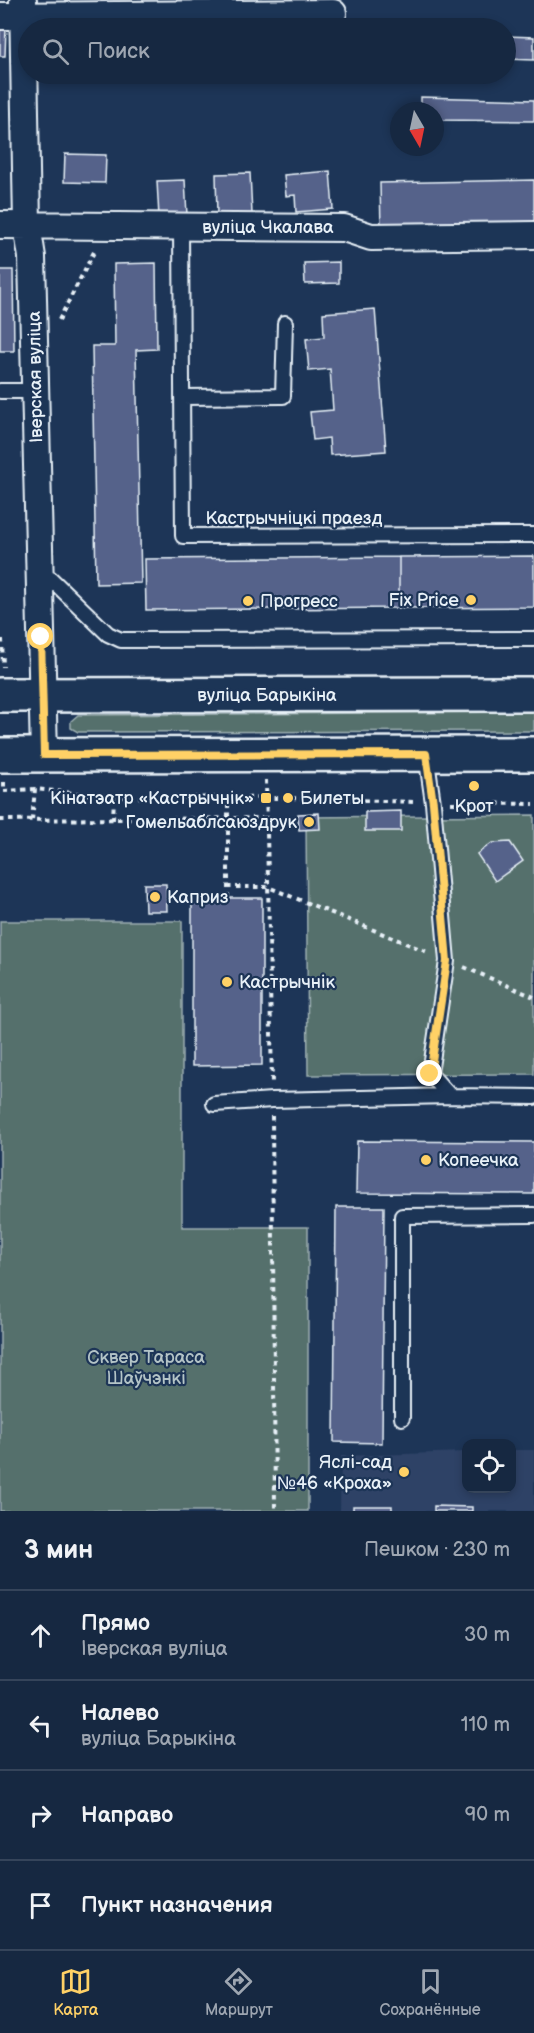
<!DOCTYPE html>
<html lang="ru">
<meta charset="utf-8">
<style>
body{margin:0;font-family:"Balsamiq Sans",sans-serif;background:#1f3048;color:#f1f3f6}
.controls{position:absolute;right:18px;bottom:18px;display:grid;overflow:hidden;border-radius:12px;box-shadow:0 3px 9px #0003}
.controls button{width:54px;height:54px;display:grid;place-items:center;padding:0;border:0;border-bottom:2px solid #35445a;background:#162841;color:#f1f3f6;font:30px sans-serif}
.compass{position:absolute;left:390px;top:102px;width:54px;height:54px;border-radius:50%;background:#162841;box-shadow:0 3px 9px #0003;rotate:171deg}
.stop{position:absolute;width:18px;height:18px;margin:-14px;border:4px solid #ffd166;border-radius:50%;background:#fff}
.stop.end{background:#ffd166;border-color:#fff;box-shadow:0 2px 6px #0008}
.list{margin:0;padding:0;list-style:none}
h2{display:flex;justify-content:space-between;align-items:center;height:78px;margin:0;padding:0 24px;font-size:26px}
h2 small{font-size:20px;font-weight:400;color:#9ea6b1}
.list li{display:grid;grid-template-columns:39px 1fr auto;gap:18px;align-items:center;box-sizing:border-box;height:90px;padding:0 24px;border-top:2px solid #35445a}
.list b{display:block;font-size:22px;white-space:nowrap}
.list p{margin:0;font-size:20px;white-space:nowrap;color:#9ea6b1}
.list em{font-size:20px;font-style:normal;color:#9ea6b1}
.icon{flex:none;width:33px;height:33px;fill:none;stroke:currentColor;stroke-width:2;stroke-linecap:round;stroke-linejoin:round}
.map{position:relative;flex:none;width:534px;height:1511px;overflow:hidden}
.search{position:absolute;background:#162841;box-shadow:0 3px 9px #0003;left:18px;right:18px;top:18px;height:66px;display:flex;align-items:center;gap:15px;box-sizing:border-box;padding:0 21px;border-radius:33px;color:#9ea6b1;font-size:22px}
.sheet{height:438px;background:#162841}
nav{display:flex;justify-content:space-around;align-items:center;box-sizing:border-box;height:84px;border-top:2px solid #35445a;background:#162841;font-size:16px;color:#9ea6b1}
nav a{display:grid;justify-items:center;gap:3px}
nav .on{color:#ffd166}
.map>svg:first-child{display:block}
.built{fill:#2e4266}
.green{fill:#546f6c;stroke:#9eb0b2;stroke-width:1.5}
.building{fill:#54628a;stroke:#e8f1f8;stroke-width:1.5}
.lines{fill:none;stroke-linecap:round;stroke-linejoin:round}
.lane-casing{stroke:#e8f1f8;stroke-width:18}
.street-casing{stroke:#e8f1f8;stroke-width:30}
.primary-casing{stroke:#e8f1f8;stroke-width:38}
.path{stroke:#e8f1f8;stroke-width:4;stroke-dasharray:4.5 4.5;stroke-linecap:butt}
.lane{stroke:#1d3557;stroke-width:14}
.street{stroke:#1d3557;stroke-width:26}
.primary{stroke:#1d3557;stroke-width:33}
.route{stroke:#ffd166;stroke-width:8}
.poi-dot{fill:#ffd166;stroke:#1d3557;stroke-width:2}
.labels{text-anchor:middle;stroke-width:4.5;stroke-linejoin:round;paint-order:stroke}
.street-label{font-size:18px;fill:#e8f1f8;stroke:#1d3557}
.poi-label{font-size:18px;fill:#e8f1f8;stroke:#1d3557;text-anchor:start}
.park-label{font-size:18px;fill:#b4c4c7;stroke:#1d3557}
</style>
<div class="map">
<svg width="534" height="1511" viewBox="0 0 534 1511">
<rect width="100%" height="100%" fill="#1d3557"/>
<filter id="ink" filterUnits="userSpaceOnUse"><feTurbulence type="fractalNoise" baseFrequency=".0167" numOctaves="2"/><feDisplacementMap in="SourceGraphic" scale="12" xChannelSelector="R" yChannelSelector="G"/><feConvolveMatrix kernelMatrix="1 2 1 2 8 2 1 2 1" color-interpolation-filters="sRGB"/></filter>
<g filter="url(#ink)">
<!-- built -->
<path class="built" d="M512,1450H534V1511H340L341,1456L466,1452V1488H512Z"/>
<!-- green -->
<path class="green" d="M534,712V731L78,732L71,728V721L78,715Z
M534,815V1074L308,1075L306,817Z
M0,921H182V1227H308V1511H0Z"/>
<!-- building -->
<path class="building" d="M0,26H6L5,56H0Z
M506,36L534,37V60L506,59Z
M421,97L534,100V121L435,120V111H421Z
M65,154L106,155L105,183L64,182Z
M330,171L333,209L296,212L295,195L286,196L284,175Z
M250,173L252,214L217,215L216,174Z
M185,180L187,215L159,217L157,181Z
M534,180V227L381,230L380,183Z
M339,262V283L305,284L304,263Z
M156,263L157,349L136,350L141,583L96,584L92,346H115L114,264Z
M0,270H13L14,351H0Z
M375,309L386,451L330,455L329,438L313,440L310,412L333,410L330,369L309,371L306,339L324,337L323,313Z
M534,556V607L399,608V557Z
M399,557V608L146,610L145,559Z
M401,811V831H365V812Z
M319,813L320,829L299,830L298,814Z
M510,842L523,861L495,881L477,854L492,843Z
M144,884H166L167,911H145Z
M192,898H262V1065L192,1066Z
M357,1141L534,1142V1194L356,1193Z
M336,1207H384L382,1443L334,1442Z
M353,1506H392V1511H353Z
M434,1506L472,1507V1511H434Z"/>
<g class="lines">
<defs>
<path id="lane" d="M181,227L183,536L534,535
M0,391H36
M182,397L283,396L285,323
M40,576L51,579L108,634L121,640L534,639
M450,1096L534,1097
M214,1104L272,1100L450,1096L430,1074L447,961L433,803L426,754
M402,1418V1216L534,1215"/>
<path id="street" d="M23,0L27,225L32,257L44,755
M0,16L333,13
M0,225L344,228L371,237L534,235"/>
<path id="primary" d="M0,695L534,694
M0,755L534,754"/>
</defs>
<!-- lane casing -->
<use href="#lane" class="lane-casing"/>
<!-- street casing -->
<use href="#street" class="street-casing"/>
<!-- primary casing -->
<use href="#primary" class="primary-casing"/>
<!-- path -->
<path class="path" d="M59,320L95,250
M2,639L3,667
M266,780L272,1084
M4,782V791L35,789L114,797L288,798L416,802
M451,803L534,804
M0,820L267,818
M32,820L35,789
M113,820L114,797
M227,887H268L430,953
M228,898V798
M464,967L534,997
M272,1116L275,1511"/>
<!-- lane -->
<use href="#lane" class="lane"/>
<!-- street -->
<use href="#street" class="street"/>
<!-- primary -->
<use href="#primary" class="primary"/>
</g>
</g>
<g class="lines" filter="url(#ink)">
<!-- route -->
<path class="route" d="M41,637L44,755L426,754L433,803L447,961L430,1074"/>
</g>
<!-- markers -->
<g class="poi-dot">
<circle cx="471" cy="600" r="6"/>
<circle cx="248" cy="601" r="6"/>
<circle cx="474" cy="786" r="6"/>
<rect x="260" y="792" width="12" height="12" rx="3"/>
<circle cx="288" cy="798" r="6"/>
<circle cx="309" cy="822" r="6"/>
<circle cx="155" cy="897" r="6"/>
<circle cx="227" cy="982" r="6"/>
<circle cx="426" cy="1160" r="6"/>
<circle cx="404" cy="1472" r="6"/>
</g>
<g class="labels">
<!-- street labels -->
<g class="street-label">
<text x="268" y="233">вуліца Чкалава</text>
<text transform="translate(35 377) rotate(-91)" y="6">Іверская вуліца</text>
<text x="294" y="524">Кастрычніцкі праезд</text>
<text x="267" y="701">вуліца Барыкіна</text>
</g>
<!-- poi labels -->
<g class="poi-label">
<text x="459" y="606" text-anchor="end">Fix Price</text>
<text x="260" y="607">Прогресс</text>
<text x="254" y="804" text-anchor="end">Кінатэатр «Кастрычнік»</text>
<text x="300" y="804">Билеты</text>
<text x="474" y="812" text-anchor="middle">Крот</text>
<text x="297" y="828" text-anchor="end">Гомельаблсаюздрук</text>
<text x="167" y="903">Каприз</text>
<text x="239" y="988">Кастрычнік</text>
<text x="438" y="1166">Копеечка</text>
<text x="392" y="1468" text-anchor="end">Яслі-сад<tspan x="392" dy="21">№46 «Кроха»</tspan></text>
</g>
<!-- park labels -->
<g class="park-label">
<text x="146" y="1363">Сквер Тараса<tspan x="146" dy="21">Шаўчэнкі</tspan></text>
</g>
</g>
</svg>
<div class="controls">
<button><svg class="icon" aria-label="locate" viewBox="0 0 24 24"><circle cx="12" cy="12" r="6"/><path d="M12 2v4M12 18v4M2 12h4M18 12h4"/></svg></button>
</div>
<svg class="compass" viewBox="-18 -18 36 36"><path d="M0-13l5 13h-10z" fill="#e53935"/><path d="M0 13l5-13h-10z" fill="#9ea6b1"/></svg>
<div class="stop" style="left:41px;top:637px"></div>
<div class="stop end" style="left:430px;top:1074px"></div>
<div class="search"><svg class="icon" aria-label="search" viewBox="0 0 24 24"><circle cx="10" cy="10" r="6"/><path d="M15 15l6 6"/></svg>Поиск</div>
</div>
<section class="sheet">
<h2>3 мин<small>Пешком · 230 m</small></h2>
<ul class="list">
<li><svg class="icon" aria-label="ahead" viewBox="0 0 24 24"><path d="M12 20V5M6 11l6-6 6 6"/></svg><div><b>Прямо</b><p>Іверская вуліца</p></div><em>30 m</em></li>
<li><svg class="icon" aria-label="left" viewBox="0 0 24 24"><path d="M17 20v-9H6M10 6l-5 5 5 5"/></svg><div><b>Налево</b><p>вуліца Барыкіна</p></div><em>110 m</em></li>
<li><svg class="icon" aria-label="right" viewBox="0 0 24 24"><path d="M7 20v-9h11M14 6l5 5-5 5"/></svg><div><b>Направо</b></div><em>90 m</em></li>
<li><svg class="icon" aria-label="arrive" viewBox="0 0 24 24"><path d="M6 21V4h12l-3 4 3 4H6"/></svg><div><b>Пункт назначения</b></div></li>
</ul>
</section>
<nav>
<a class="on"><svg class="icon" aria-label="map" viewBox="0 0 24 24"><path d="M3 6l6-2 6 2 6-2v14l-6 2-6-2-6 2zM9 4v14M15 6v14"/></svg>Карта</a>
<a><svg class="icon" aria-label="directions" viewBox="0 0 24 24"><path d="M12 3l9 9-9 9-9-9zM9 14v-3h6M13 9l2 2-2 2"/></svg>Маршрут</a>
<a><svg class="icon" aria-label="saved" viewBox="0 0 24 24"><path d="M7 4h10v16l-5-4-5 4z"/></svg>Сохранённые</a>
</nav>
